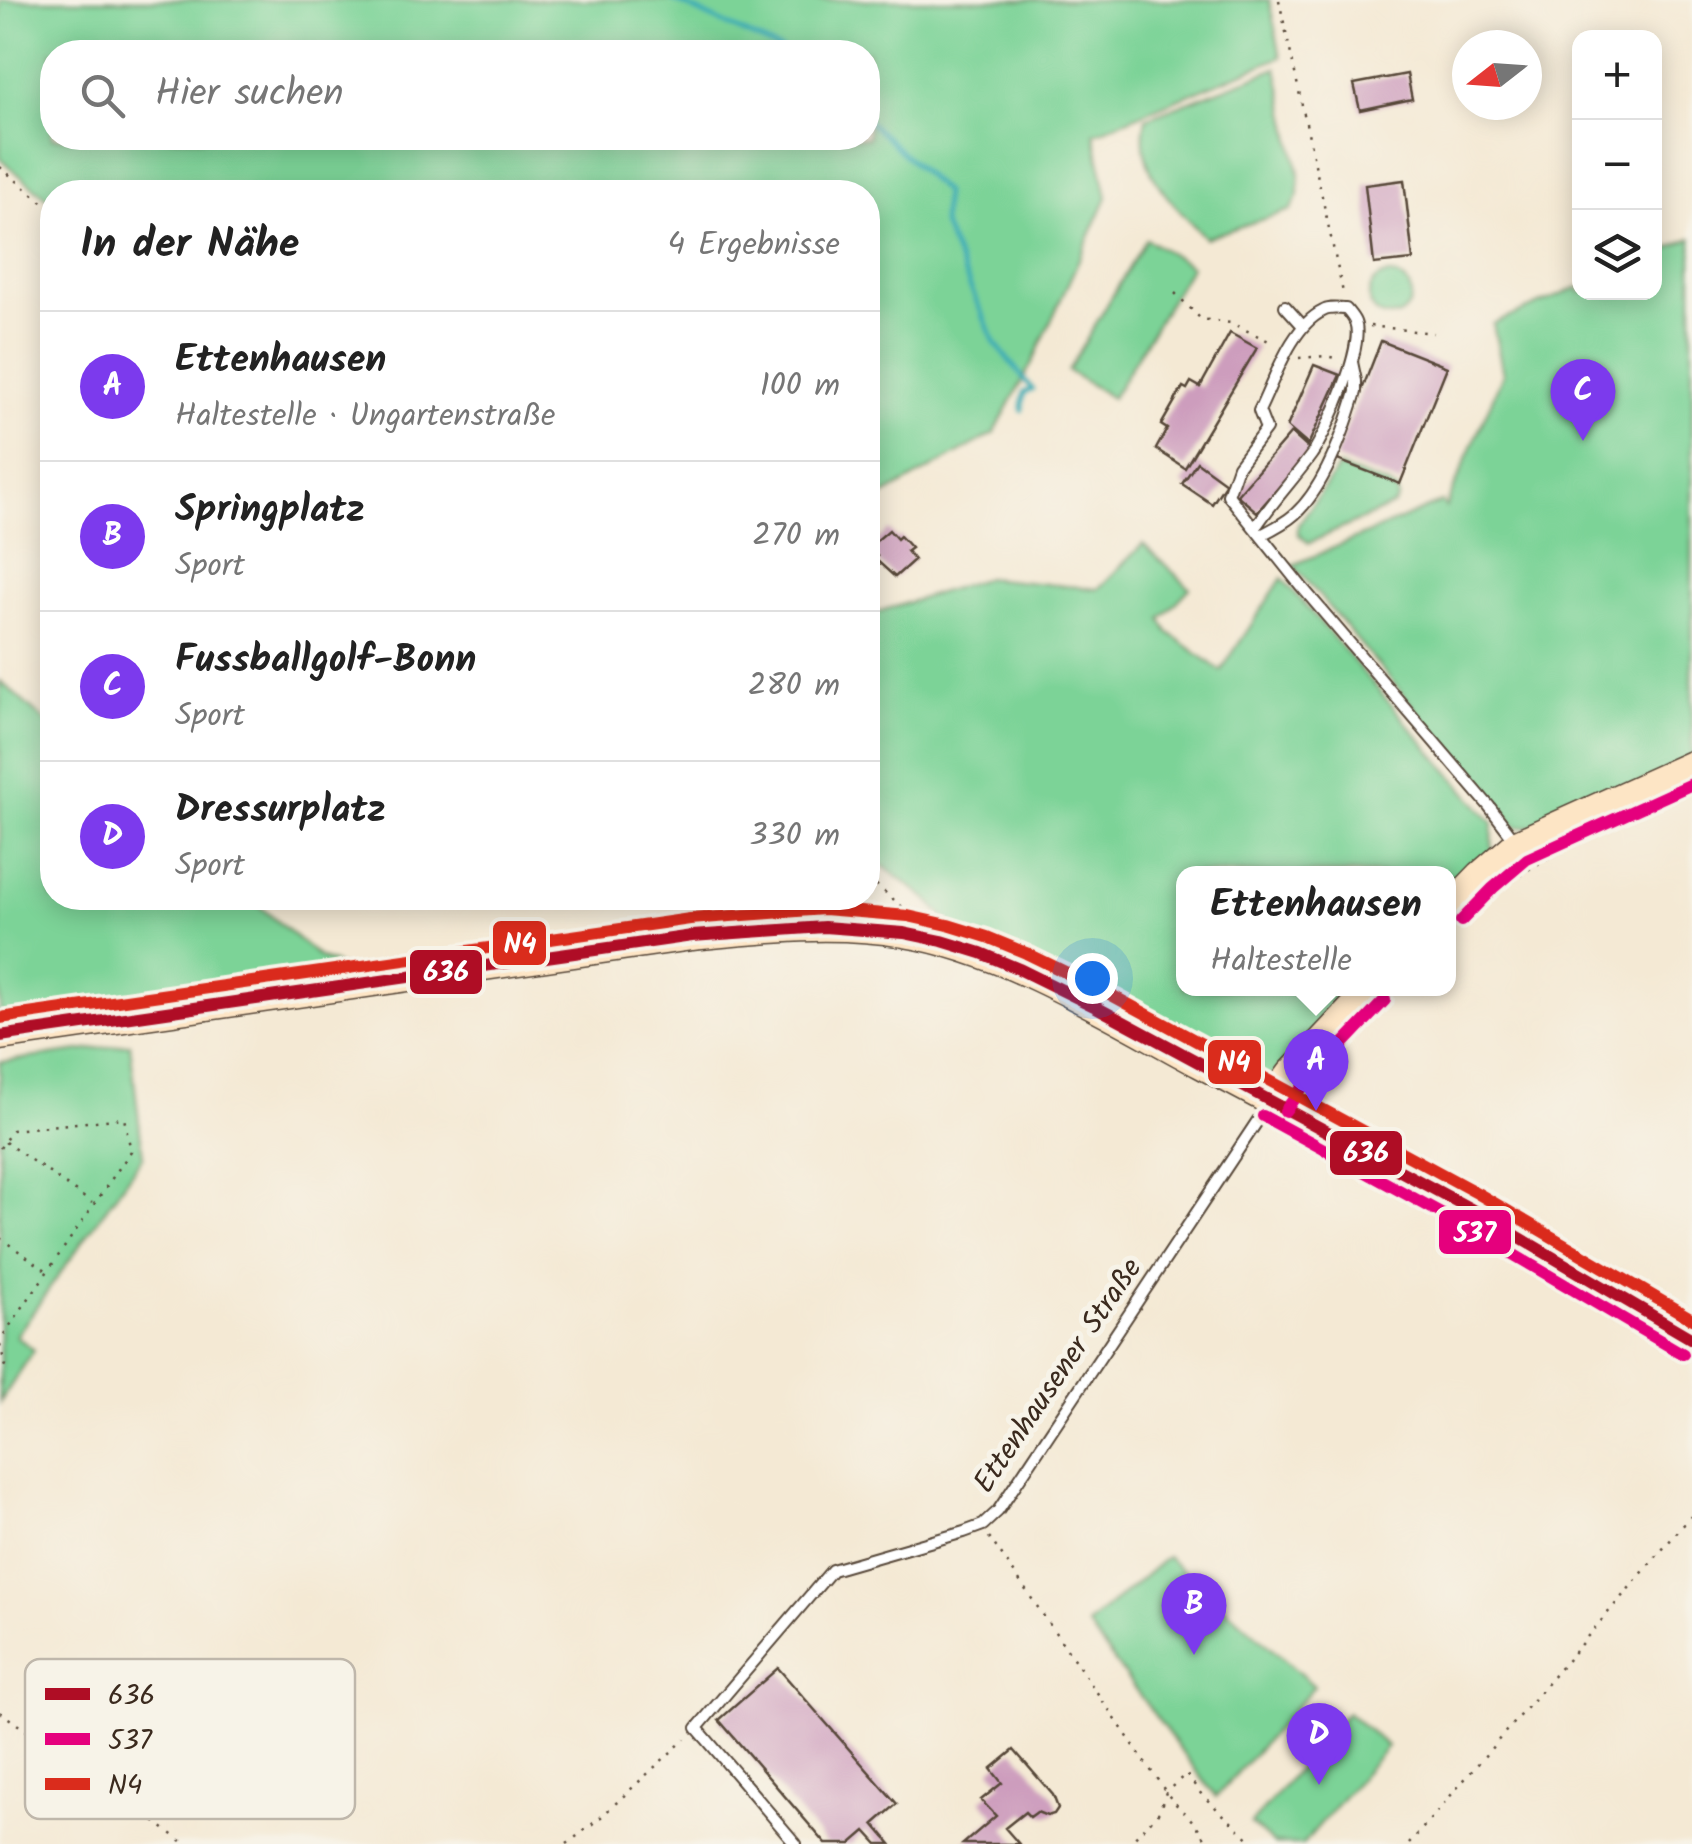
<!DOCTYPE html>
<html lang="de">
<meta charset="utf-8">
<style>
body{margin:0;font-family:Kalam,sans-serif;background:#f6f6f6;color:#222}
.controls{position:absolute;right:30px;top:30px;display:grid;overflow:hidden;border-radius:20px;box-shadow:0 5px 25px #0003}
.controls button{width:90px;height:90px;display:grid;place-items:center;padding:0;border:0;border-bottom:2px solid #e0e0e0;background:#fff;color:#222;font:50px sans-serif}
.compass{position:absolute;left:1452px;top:30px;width:90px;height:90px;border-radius:50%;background:#fff;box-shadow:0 5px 25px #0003;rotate:253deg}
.you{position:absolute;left:1092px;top:978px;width:35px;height:35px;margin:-25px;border:8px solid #fff;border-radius:50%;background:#1a73e8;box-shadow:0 0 0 15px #1a73e833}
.badge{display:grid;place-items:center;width:65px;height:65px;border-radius:50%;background:#7c3aed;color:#fff;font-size:32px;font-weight:700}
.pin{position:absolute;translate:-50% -82px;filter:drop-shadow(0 2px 5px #0008)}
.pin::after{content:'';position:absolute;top:52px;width:35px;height:30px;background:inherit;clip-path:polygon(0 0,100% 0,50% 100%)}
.popup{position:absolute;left:1176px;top:866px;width:280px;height:130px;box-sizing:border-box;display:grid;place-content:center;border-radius:20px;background:#fff;filter:drop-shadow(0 2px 8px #0005);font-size:32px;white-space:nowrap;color:#767676}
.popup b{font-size:38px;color:#222}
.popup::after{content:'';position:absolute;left:50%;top:100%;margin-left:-20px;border:20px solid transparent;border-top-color:#fff}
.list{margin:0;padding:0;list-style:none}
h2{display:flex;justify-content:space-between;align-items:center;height:130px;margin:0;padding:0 40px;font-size:42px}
h2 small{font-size:32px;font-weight:400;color:#767676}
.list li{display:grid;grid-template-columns:65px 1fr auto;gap:30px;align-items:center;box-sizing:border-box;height:150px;padding:0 40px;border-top:2px solid #e0e0e0}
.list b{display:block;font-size:38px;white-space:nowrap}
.list p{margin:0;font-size:32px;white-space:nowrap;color:#767676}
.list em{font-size:32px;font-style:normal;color:#767676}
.icon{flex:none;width:55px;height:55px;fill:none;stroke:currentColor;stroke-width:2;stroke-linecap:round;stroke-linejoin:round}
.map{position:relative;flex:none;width:1692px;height:1844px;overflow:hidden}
.search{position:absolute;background:#fff;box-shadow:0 5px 25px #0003;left:40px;top:40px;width:840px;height:110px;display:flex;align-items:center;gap:25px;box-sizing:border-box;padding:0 35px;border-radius:40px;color:#767676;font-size:38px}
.panel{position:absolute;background:#fff;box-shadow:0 5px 25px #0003;left:40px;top:180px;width:840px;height:730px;border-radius:40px}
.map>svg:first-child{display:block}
.green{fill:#7cd397;stroke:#5c7e5a;stroke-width:2.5;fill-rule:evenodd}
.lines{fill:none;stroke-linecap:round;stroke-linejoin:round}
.stream{stroke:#3cadb5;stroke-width:5}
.building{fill:#cd9dbd}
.lane-casing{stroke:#574739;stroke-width:14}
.secondary-casing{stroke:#574739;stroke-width:31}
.path{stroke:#574739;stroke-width:2.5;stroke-dasharray:2.5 8;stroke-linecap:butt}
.lane{stroke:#fff;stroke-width:10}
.secondary{stroke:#fde5c5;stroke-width:28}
.bus-1-casing{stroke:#f7f3e8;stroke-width:20}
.bus-2-casing{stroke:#f7f3e8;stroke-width:20}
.bus-3-casing{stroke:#f7f3e8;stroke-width:20}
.bus-1{stroke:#af0d25;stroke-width:12}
.bus-2{stroke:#e5007d;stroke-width:12}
.bus-3{stroke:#da2c1c;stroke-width:12}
.labels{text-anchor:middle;stroke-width:10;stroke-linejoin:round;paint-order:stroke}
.street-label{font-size:30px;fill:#3b2a1e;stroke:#f7f3e8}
.key{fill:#f7f3e8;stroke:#bfb7ab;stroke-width:2.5}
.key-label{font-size:28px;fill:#3b2a1e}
.line-badge{stroke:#f7f3e8;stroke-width:4}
.badge-label{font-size:28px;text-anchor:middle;font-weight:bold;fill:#fff}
</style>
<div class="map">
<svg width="1692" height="1844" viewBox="0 0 1692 1844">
<rect width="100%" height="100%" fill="#f7f3e8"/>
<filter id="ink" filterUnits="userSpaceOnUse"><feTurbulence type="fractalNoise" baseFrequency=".01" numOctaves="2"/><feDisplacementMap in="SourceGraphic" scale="20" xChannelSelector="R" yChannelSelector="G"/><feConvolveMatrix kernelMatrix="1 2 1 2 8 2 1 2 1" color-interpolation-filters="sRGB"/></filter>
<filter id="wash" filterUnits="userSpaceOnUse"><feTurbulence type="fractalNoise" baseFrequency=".0048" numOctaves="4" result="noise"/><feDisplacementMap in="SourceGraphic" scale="40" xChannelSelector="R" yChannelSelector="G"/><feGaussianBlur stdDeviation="2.25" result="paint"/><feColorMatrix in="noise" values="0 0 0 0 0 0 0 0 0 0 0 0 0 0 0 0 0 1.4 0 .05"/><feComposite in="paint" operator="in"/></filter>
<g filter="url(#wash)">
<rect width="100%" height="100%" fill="#f4e9d4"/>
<!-- green -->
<path class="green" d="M0,0H1269L1281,57L1094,133L1107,197L1033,361L994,433L868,504V192H52V202L0,159ZM52,52H868V138H52Z
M1277,68L1299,173V195L1291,210L1205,238C1173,202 1133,172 1146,118Z
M1692,238V761L1539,826L1516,827L1293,565L1442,502L1446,507L1503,374L1493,324L1579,287L1580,292H1654L1655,254Z
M1146,239L1191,266L1112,398L1068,371Z
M1369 296a21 21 0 1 1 42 0a21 21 0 1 1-42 0Z
M1339,467L1388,485L1397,491L1398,499L1394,505L1309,543L1298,534V525Z
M1143,544L1190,588L1161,619L1168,632L1221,671L1282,578L1493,823L1492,853L1449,891L1448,874H1184V988L1356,989L1273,1075L1261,1082L959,933L926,898L868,855V615L986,578L1098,589Z
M0,681L52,727V898H250L319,957L349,971L0,1025Z
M130,1044L143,1156L16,1336L34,1350L0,1402V1062Z
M1167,1557L1314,1686L1216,1797L1087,1625Z
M1347,1712L1387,1746L1303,1844H1274L1251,1824Z"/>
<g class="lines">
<!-- stream -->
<path class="stream" d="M673,0L785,52
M868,121L944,192L942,223L995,343L1032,389L1024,393L1022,410"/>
</g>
<g id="blocks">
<!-- building -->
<path class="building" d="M1407,74L1412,99L1360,110L1354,84Z
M1404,180L1413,260L1374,264L1365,185Z
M1230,333L1257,348L1185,468L1156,449L1167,429L1161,425L1183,387L1187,389L1191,382L1200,387Z
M1381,341L1447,367L1400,484L1335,459Z
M1314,365L1340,375L1308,445L1287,427Z
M1291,433L1311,451L1257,512L1237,495Z
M1197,462L1226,483L1212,504L1182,484Z
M889,530L897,539L900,536L911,548L907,551L914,560L895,577L874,558L877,556L869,547Z
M778,1668L897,1804L874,1824L891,1844H878L866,1831L851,1844H826L719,1720Z
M1014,1750L1053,1795L1058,1808L1054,1814L1047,1816L1037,1812L1030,1817L1025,1812L1005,1828L1019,1844H963L996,1816L981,1800L1002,1783L991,1769Z"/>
</g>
</g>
<g filter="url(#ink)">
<use href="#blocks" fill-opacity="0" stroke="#574739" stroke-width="2.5"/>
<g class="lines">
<defs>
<path id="lane" d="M1285,306L1303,326
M1255,528C1272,502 1294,479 1312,454C1327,432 1365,346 1355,322C1353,317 1349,313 1346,309C1339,309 1329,307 1323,311C1291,326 1274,381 1259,411L1266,429L1238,466L1228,495L1301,586L1489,806L1517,843
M1261,535C1273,529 1285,523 1295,514C1324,488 1345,429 1356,392V381L1352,362
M796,1844L697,1728L832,1570L964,1532L983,1525L998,1511L1270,1102"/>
<path id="secondary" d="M1448,909L1481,875L1517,844L1692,765
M0,1036L692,936C762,929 833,921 904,933C1006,949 1111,1016 1201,1064C1291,1112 1381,1159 1469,1208C1544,1250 1618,1295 1692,1339
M1271,1101L1291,1074L1372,988"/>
</defs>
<!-- lane casing -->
<use href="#lane" class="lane-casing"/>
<!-- secondary casing -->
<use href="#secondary" class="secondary-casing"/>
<!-- path -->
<path class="path" d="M1279,0L1344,297
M0,167L52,210
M1175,293L1201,319L1231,323L1273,343
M1370,326L1433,333
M1299,358L1326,356L1335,358
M868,878L905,909
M1495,895L1531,868L1581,841
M5,1142L92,1203
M0,1148L12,1130L124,1118L131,1151L0,1340
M0,1238L46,1270
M0,1344L5,1365L0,1373
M989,1537L1166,1792C1180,1812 1198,1821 1208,1844
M0,1712L186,1844
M567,1844L601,1817L685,1739
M1128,1844L1159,1812L1166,1792L1186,1774L1202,1795L1255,1844
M1409,1844L1692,1515"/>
<!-- lane -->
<use href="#lane" class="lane"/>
<!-- secondary -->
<use href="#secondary" class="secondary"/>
<defs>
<path id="bus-1" d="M0,1036L692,936L824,927L904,933L942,941L981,953L1019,969L1094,1006L1469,1208L1692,1339"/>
<path id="bus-2" d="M1461,921L1493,888L1527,859L1692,784
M1285,1111L1304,1085L1385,1000
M1263,1116L1463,1225L1683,1354"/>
<path id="bus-3" d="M0,1018L690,919L824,909L908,916L948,925L987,937L1026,953L1102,990L1477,1193L1692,1319"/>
</defs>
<!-- bus-1 casing -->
<use href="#bus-1" class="bus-1-casing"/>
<!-- bus-2 casing -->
<use href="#bus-2" class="bus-2-casing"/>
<!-- bus-3 casing -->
<use href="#bus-3" class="bus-3-casing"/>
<!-- bus-1 -->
<use href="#bus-1" class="bus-1"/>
<!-- bus-2 -->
<use href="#bus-2" class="bus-2"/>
<!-- bus-3 -->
<use href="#bus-3" class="bus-3"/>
</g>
</g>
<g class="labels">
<!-- street labels -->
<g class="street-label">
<text transform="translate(1057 1375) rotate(-56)" y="10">Ettenhausener Straße</text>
</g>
</g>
<!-- legend -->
<rect x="25" y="1659" width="330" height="160" rx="15" class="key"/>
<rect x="45" y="1688" width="45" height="12" fill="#af0d25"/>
<rect x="45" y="1733" width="45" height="12" fill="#e5007d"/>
<rect x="45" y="1778" width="45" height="12" fill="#da2c1c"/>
<g class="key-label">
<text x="108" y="1704">636</text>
<text x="108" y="1749">537</text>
<text x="108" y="1794">N4</text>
</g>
<g class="line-badge">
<rect x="491" y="919" width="57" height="48" rx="10" fill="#da2c1c"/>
<rect x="408" y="948" width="76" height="48" rx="10" fill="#af0d25"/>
<rect x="1206" y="1038" width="57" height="48" rx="10" fill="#da2c1c"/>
<rect x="1328" y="1129" width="76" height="48" rx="10" fill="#af0d25"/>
<rect x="1437" y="1208" width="76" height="48" rx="10" fill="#e5007d"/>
</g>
<g class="badge-label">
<text x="520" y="953">N4</text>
<text x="446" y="981">636</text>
<text x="1234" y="1071">N4</text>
<text x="1366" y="1162">636</text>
<text x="1475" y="1242">537</text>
</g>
</svg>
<div class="controls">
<button>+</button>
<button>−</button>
<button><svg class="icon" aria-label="layers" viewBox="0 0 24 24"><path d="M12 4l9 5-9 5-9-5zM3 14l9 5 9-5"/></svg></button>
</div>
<svg class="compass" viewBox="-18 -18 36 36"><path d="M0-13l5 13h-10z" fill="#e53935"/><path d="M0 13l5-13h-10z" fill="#767676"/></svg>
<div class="you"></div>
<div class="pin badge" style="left:1316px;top:1111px">A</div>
<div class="popup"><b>Ettenhausen</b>Haltestelle</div>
<div class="pin badge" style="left:1194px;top:1655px">B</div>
<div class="pin badge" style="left:1583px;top:441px">C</div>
<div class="pin badge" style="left:1319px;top:1785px">D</div>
<div class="search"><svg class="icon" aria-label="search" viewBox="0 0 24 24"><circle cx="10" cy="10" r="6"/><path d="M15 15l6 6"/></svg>Hier suchen</div>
<section class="panel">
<h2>In der Nähe<small>4 Ergebnisse</small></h2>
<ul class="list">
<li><span class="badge">A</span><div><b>Ettenhausen</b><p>Haltestelle · Ungartenstraße</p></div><em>100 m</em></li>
<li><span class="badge">B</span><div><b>Springplatz</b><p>Sport</p></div><em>270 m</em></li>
<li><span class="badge">C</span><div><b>Fussballgolf-Bonn</b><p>Sport</p></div><em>280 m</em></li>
<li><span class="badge">D</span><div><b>Dressurplatz</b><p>Sport</p></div><em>330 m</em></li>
</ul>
</section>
</div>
